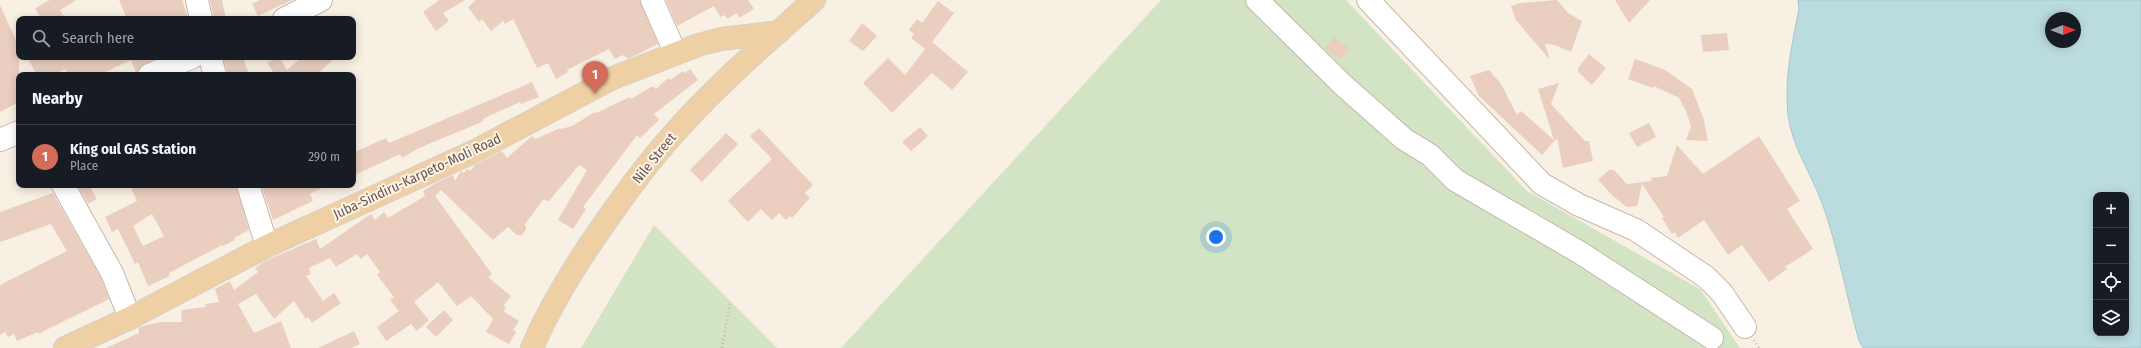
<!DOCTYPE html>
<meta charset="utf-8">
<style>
body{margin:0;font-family:"Fira Sans Condensed",sans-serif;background:#242831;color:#f1f3f6}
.controls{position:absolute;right:12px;bottom:12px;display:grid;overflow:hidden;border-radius:8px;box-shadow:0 2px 10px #0003}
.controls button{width:36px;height:36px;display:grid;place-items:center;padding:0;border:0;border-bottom:1px solid #363941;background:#171b24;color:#f1f3f6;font:20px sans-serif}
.compass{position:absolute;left:2045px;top:12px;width:36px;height:36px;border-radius:50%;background:#171b24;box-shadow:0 2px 10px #0003;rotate:90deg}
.you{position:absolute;left:1216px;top:237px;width:14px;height:14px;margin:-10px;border:3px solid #fff;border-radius:50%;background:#1a73e8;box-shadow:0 0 0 6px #1a73e833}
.badge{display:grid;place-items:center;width:26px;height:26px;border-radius:50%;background:#d36d59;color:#fff;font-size:13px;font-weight:700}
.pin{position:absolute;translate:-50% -33px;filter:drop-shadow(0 1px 2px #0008)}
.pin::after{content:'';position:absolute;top:21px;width:14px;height:12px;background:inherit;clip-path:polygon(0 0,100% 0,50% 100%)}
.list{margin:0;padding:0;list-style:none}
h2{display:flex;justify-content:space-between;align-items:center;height:52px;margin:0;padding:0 16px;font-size:17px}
h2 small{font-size:13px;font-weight:400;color:#9ea1a6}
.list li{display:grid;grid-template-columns:26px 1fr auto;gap:12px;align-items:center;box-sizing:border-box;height:64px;padding:0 16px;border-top:1px solid #363941}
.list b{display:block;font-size:15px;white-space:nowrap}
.list p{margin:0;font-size:13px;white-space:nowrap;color:#9ea1a6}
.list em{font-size:13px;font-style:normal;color:#9ea1a6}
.icon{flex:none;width:22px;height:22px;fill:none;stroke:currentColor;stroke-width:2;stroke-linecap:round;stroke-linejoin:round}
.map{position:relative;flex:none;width:2141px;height:348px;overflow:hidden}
.search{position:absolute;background:#171b24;box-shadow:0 2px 10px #0003;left:16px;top:16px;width:340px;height:44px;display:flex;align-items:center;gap:10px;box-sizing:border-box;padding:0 14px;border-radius:8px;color:#9ea1a6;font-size:15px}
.panel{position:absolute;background:#171b24;box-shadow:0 2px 10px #0003;left:16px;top:72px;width:340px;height:116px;border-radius:8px}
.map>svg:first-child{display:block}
.green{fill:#d3e4c5}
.water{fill:#bbdcdf;stroke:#a3cbd0;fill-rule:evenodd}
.building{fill:#eacebf;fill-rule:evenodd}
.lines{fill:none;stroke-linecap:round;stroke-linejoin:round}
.minor-casing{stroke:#c8b7ac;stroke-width:24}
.major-casing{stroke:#d6d0cd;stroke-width:24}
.path{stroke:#cfb2a3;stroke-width:2.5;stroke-dasharray:1 3;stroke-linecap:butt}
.minor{stroke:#fff;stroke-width:22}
.major{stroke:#efcfa4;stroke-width:22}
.labels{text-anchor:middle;stroke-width:4;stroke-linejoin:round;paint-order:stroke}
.street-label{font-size:14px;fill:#6e574d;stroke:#fcf4e9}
</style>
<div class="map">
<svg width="2141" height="348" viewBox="0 0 2141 348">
<rect width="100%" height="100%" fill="#f9f0e4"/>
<!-- green -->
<path class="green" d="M1161,0H1346L1527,191L1700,289L1740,348H841Z
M654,225L777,348H581Z"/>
<!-- water -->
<path class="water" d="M1798,0H2141V348H1863L1859,341C1846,295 1838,247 1822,203C1811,173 1792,147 1788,115C1784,80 1792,43 1799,9ZM2051,18H2075V42H2051ZM2096,195H2126V333H2096Z"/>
<!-- building -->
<path class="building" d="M50,0H77L60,10L66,19H41L35,8Z
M119,0H182L188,19H127Z
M210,0H222L226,19H214Z
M260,0H292L258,16L252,4Z
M439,0H465L443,13L449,21L436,31L423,12Z
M476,0H640L658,44L628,59L623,55L615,59L609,49L567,70L568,72L556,79L548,63L537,68L513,19L505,24L503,21L491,31L482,19L479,22L468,7Z
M666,0H748L754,9L739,18L737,13L727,19L725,15L720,17L714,6L677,26Z
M1557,0L1568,13L1582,21L1571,52L1555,45L1545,44L1550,60L1516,20L1511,6L1521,3Z
M1615,0H1650L1629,23Z
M938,1L954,13L932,42L968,72L952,90L932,73L892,113L863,83L888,58L905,75L925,49L911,38L914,34L909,30L917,19L922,23Z
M0,5L19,47V102L0,112Z
M862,23L877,36L863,51L849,41Z
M1727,33L1729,50L1703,52L1701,35Z
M1334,37L1350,49L1341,60L1325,48Z
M1589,54L1606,68L1592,85L1578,72V68Z
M27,57H160L144,64L136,73L131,60L99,75H68L65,69L53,75H37Z
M223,57H243L249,75H228Z
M279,57L287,70L302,57H336L316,75H275L267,62Z
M1635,59L1665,70L1692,89L1704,120L1708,141L1686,140L1691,126L1686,111L1679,98L1654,86L1653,88L1628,79Z
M690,69L698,80L654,114L659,120L640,138L637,135L583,207L586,209L573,229L558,220L587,170L579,165L549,201L543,200L525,224L526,229L522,235H517L508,227L493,240L441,190L435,196L492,274L488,277L511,296L504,305L506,308L503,311L519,321L513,330L516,332L509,344L486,332L493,319L471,296L457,306L438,282L414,302L429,320L417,331L411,324L386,341L377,327L399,311L390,300L394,297L380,279L377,274L380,272L367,254L361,259L357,254L336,267L330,258L309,268L311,274L306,276L323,301L334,293L341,303L312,323L308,317L306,319L294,301L274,319L256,294L238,304L254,333L281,321L291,348H106L139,333V327L160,322H182L181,310L206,307L205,304L219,302L215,289L230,281L234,290L258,272L255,268L265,261L316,239L320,249L371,214L375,220L384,212L388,218L425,196L423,191L436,183L453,175L455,181L461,171L464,173L467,169L470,171L475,165L502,151L507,158L532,136L535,139L560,128L561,129L572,126L595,112L596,113L630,97L631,99L653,86L656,89L668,78L670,80L683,71L685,73Z
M1489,70L1501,84L1517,115L1521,111L1554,140L1538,89L1559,83L1551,104L1585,141H1589L1593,161L1563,168L1557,138L1542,155L1479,96L1470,76Z
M532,82L539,97L521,104L520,102L483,119L484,121L419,148L402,158L400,154L353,176V153L386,138L389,143Z
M1649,123L1656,137L1637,147L1629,133Z
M920,127L928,136L911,151L902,142Z
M759,128L813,185L805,193L810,198L792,218L790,216L786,220L779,213L772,220L761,209L748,222L728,201L772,159L750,136Z
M726,133L738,144L702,182L690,170Z
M1759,136L1800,201L1787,209L1813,249L1785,267L1787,269L1769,282L1742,245L1728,255L1704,220L1678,238L1675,232L1672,234L1662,218L1664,217L1642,184L1637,206L1627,207L1614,197L1598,180L1609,170H1614L1627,184L1652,181L1651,178L1667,176L1677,145L1703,174Z
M77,185H89L97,199L88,204Z
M130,185H236L249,230L234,238L235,240L223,246L222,245L169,273L170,276L148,286L138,262L135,264L118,229L112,232L105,217L137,201ZM152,214L164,236L143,246L133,226Z
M261,185H328L310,194L313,201L273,220Z
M53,193L101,278L109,299L38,334V332L17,341L14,334L8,337L5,332L0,335V285L67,251L51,224L0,242V212Z
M444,310L453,320L436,337L426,327Z
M354,331L360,344L351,348H318Z"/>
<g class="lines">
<defs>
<path id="minor" d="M197,0L201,19
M652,0L675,52
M1257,0L1343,85L1404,139L1430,155L1455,180L1579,252L1712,338
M1368,0L1542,184L1579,205L1636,230L1706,277L1722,293L1745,327
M284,19L321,0
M210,57L215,75
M149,75L193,57
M0,140L19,132
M63,185L112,273L130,318
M248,185L267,246"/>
<path id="major" d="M65,348L130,318L267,246L473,152L613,78L698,45L721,39L779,32
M532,348C550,306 574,267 600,230C622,198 644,167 670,138C713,88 765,44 814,0"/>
</defs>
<!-- minor casing -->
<use href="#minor" class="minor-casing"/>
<!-- major casing -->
<use href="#major" class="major-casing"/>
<!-- path -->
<path class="path" d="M1754,340L1759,348
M722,348L730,304"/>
<!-- minor -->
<use href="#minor" class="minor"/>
<!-- major -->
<use href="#major" class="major"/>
</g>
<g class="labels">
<!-- street labels -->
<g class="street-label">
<text transform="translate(654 158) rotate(-51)" y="5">Nile Street</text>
<text transform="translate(417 176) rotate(-25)" y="5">Juba-Sindiru-Karpeto-Moli Road</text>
</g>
</g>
</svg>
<div class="controls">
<button>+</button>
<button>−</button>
<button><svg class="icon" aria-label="locate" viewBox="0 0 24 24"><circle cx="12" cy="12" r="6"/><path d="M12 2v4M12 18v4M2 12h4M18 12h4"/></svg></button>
<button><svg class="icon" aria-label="layers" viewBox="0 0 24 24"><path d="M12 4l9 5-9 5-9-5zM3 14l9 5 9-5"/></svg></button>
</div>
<svg class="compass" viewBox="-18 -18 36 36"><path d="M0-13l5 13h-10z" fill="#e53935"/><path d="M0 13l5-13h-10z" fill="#9ea1a6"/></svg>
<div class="you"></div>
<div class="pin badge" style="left:595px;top:94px">1</div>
<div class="search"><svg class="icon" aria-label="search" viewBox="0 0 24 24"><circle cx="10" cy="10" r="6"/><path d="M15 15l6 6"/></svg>Search here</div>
<section class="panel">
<h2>Nearby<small></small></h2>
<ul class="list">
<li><span class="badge">1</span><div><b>King oul GAS station</b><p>Place</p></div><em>290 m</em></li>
</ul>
</section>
</div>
